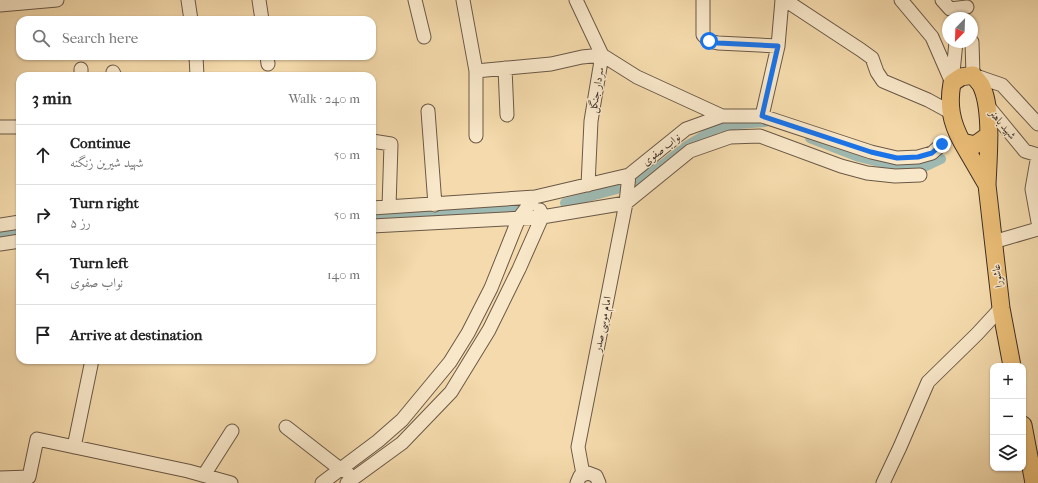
<!DOCTYPE html>
<meta charset="utf-8">
<style>
body{margin:0;font-family:"IM FELL French Canon",Amiri,serif;background:#f6f6f6;color:#222}
.controls{position:absolute;right:12px;bottom:12px;display:grid;overflow:hidden;border-radius:8px;box-shadow:0 1px 3px #0004}
.controls button{width:36px;height:36px;display:grid;place-items:center;padding:0;border:0;border-bottom:1px solid #e0e0e0;background:#fff;color:#222;font:20px sans-serif}
.compass{position:absolute;left:942px;top:12px;width:36px;height:36px;border-radius:50%;background:#fff;box-shadow:0 1px 3px #0004;rotate:203deg}
.stop{position:absolute;width:12px;height:12px;margin:-9px;border:3px solid #1a73e8;border-radius:50%;background:#fff}
.stop.end{background:#1a73e8;border-color:#fff;box-shadow:0 1px 4px #0008}
.list{margin:0;padding:0;list-style:none}
h2{display:flex;justify-content:space-between;align-items:center;height:52px;margin:0;padding:0 16px;font-size:17px}
h2 small{font-size:13px;font-weight:400;color:#767676}
.list li{display:grid;grid-template-columns:26px 1fr auto;gap:12px;align-items:center;box-sizing:border-box;height:60px;padding:0 16px;border-top:1px solid #e0e0e0}
.list b{display:block;font-size:15px;white-space:nowrap}
.list p{margin:0;font-size:13px;white-space:nowrap;color:#767676}
.list em{font-size:13px;font-style:normal;color:#767676}
.icon{flex:none;width:22px;height:22px;fill:none;stroke:currentColor;stroke-width:2;stroke-linecap:round;stroke-linejoin:round}
.map{position:relative;flex:none;width:1038px;height:483px;overflow:hidden}
.search{position:absolute;background:#fff;box-shadow:0 1px 3px #0004;left:16px;top:16px;width:360px;height:44px;display:flex;align-items:center;gap:10px;box-sizing:border-box;padding:0 14px;border-radius:12px;color:#767676;font-size:15px}
.panel{position:absolute;background:#fff;box-shadow:0 1px 3px #0004;left:16px;top:72px;width:360px;height:292px;border-radius:12px}
.map>svg:first-child{display:block}
.lines{fill:none;stroke-linecap:round;stroke-linejoin:round}
.canal{stroke:#9eb9b1;stroke-width:10}
.minor-casing{stroke:#6a5847;stroke-width:15}
.major-casing{stroke:#3c2d25;stroke-width:19}
.minor{stroke:#f8e7c9;stroke-width:13}
.major{stroke:#eabd76;stroke-width:17}
.route{stroke:#1a73e8;stroke-width:5}
.labels{text-anchor:middle;stroke-width:3;stroke-linejoin:round;paint-order:stroke}
.street-label{font-size:11px;fill:#3c2d25;stroke:#f8e7c9}
</style>
<div class="map">
<svg width="1038" height="483" viewBox="0 0 1038 483">
<rect width="100%" height="100%" fill="#f4daac"/>
<filter id="stains"><feTurbulence type="fractalNoise" baseFrequency=".005" numOctaves="4"/><feColorMatrix values="0 0 0 0 .2 0 0 0 0 .09 0 0 0 0 .02 0 0 0 .5 -.17"/></filter>
<radialGradient id="worn" r=".72"><stop offset=".6" stop-color="#630" stop-opacity="0"/><stop offset="1" stop-color="#630" stop-opacity=".3"/></radialGradient>
<g class="lines">
<!-- canal -->
<path class="canal" d="M810,138L859,157L895,166L924,167L941,159
M637,181L665,163L688,145L717,128L739,124L765,122
M565,203L617,189
M372,216L531,207
M0,234L20,231"/>
<defs>
<path id="minor" d="M188,0L191,20
M259,0L262,20
M415,0L424,37
M463,0L476,71L551,64L582,57L602,55L637,77L722,116
M576,0L602,55L591,121L588,185
M703,0V35L709,41L718,43L778,46
M785,0L861,50L872,58L877,72L883,81L928,100L950,112
M901,0L932,37L952,83
M942,0L950,9L967,7
M0,5L57,0
M972,42L973,75L1002,85L1038,124
M196,56L197,76
M267,56L268,64
M505,68L507,115
M81,69V76
M476,71V136
M113,72L115,76
M952,82L956,42
M987,105L1025,151L1038,155
M428,111L435,205
M762,116L778,46L782,0
M0,127H20
M372,141L391,144L389,207
M1038,155L1032,189L1038,222
M372,208L535,197L629,175L686,129L722,116H762L871,152L897,158L918,157L932,153L942,144
M0,225L20,222
M372,226L542,217L626,203L690,151L730,137L760,136L841,166L867,173L895,176L920,175
M993,242L1038,229
M0,244L20,241
M286,427L340,469L347,472
M74,447L92,360
M583,474L578,447L626,203L629,175
M204,475L232,431
M0,478L29,477L37,439L188,471L231,483
M322,483L378,441L402,420L450,362L468,333L491,288L519,218L535,197
M347,483L402,443L451,392L489,330L519,269L542,217L540,210
M577,483L580,476L588,473L596,476L599,483
M883,483L900,447L928,382L977,334L1001,308"/>
<path id="major" d="M962,142L987,185C988,158 993,109 981,85C979,82 976,79 973,75L961,77L952,83C948,105 951,122 962,142L975,145L989,135
M987,185L1001,308L1012,366
M1023,425L1034,483"/>
</defs>
<!-- minor casing -->
<use href="#minor" class="minor-casing"/>
<!-- major casing -->
<use href="#major" class="major-casing"/>
<!-- minor -->
<use href="#minor" class="minor"/>
<!-- major -->
<use href="#major" class="major"/>
</g>
<g class="lines">
<!-- route -->
<path class="route" d="M709,41L718,43L778,46L762,116L871,152L897,158L918,157L932,153L942,144"/>
</g>
<g class="labels">
<!-- street labels -->
<g class="street-label">
<text transform="translate(596 90) rotate(-81)" y="4">سردار جنگل</text>
<text transform="translate(1003 124) rotate(50)" y="4">شهید باهنر</text>
<text transform="translate(661 149) rotate(-38)" y="4">نواب صفوی</text>
<text transform="translate(997 276) rotate(-97)" y="4">عاشورا</text>
<text transform="translate(602 324) rotate(-79)" y="4">امام موسی صدر</text>
</g>
</g>
<rect width="100%" height="100%" filter="url(#stains)"/>
<rect width="100%" height="100%" fill="url(#worn)"/>
</svg>
<div class="controls">
<button>+</button>
<button>−</button>
<button><svg class="icon" aria-label="layers" viewBox="0 0 24 24"><path d="M12 4l9 5-9 5-9-5zM3 14l9 5 9-5"/></svg></button>
</div>
<svg class="compass" viewBox="-18 -18 36 36"><path d="M0-13l5 13h-10z" fill="#e53935"/><path d="M0 13l5-13h-10z" fill="#767676"/></svg>
<div class="stop" style="left:709px;top:41px"></div>
<div class="stop end" style="left:942px;top:144px"></div>
<div class="search"><svg class="icon" aria-label="search" viewBox="0 0 24 24"><circle cx="10" cy="10" r="6"/><path d="M15 15l6 6"/></svg>Search here</div>
<section class="panel">
<h2>3 min<small>Walk · 240 m</small></h2>
<ul class="list">
<li><svg class="icon" aria-label="ahead" viewBox="0 0 24 24"><path d="M12 20V5M6 11l6-6 6 6"/></svg><div><b>Continue</b><p>شهید شیرین زنگنه</p></div><em>50 m</em></li>
<li><svg class="icon" aria-label="right" viewBox="0 0 24 24"><path d="M7 20v-9h11M14 6l5 5-5 5"/></svg><div><b>Turn right</b><p>رز ۵</p></div><em>50 m</em></li>
<li><svg class="icon" aria-label="left" viewBox="0 0 24 24"><path d="M17 20v-9H6M10 6l-5 5 5 5"/></svg><div><b>Turn left</b><p>نواب صفوی</p></div><em>140 m</em></li>
<li><svg class="icon" aria-label="arrive" viewBox="0 0 24 24"><path d="M6 21V4h12l-3 4 3 4H6"/></svg><div><b>Arrive at destination</b></div></li>
</ul>
</section>
</div>
